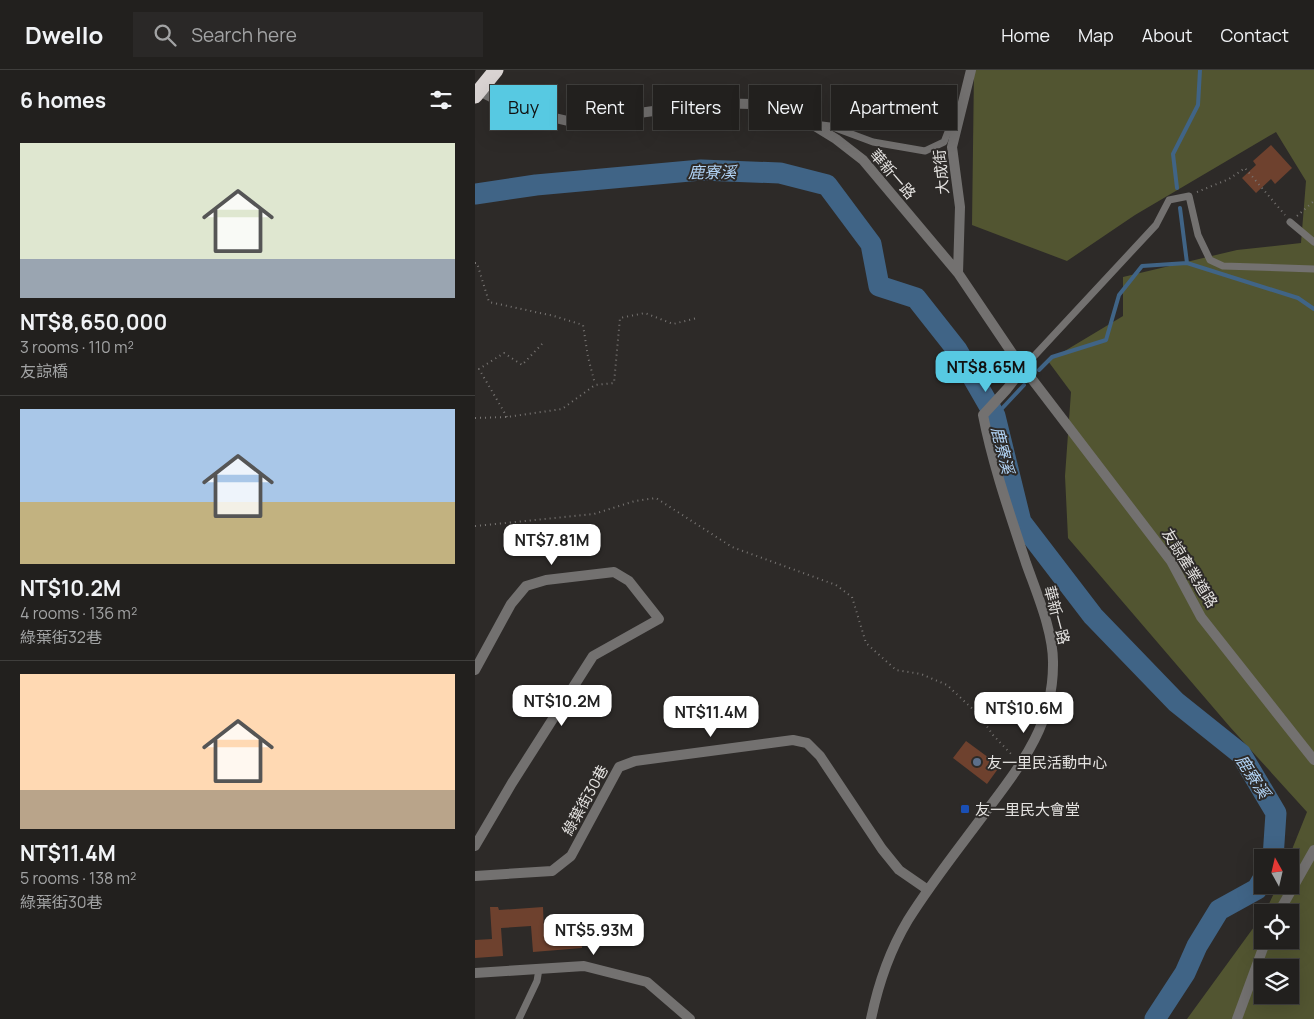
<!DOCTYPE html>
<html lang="en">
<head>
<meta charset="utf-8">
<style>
	body { margin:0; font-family:Manrope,"Noto Sans TC",sans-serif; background:#2a2827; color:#f1f3f6; height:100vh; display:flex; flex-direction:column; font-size:19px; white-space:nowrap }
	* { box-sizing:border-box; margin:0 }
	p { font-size:16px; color:#a2a3a4 }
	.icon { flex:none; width:28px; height:28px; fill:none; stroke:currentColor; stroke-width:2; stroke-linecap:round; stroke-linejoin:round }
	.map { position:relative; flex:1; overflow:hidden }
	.panel { display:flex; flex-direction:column; background:#22201e; width:475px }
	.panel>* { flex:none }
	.top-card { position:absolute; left:15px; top:15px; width:475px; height:45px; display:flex; gap:10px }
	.needle { width:32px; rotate:352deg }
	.fabs { position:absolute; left:779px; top:779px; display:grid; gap:10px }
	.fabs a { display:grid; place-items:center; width:45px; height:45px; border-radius:0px; background:#22201e; box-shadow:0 5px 20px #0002,0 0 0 1px #3f3e3c; font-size:25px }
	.price { position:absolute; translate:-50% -42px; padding:0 11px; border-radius:10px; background:#fff; color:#222; font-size:16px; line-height:32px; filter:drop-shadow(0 1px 2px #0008) }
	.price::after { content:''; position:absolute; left:50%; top:30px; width:15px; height:11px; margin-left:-8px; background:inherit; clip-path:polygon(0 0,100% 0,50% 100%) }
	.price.selected { background:#57c9e2; color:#111 }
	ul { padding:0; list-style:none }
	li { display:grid; align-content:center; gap:10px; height:265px; padding:0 20px }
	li+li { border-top:1px solid #3f3e3c }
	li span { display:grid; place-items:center; height:155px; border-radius:0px; color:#555 }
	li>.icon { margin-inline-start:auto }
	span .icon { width:90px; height:90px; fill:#fffc; stroke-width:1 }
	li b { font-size:21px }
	h2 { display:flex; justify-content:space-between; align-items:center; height:60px; padding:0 20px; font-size:21px }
	.pill { padding:0 18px; border-radius:0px; background:#22201e; box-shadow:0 5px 20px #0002,0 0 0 1px #3f3e3c; font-size:18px; line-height:45px }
	.pill.selected { background:#57c9e2; color:#111 }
	header { display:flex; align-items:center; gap:30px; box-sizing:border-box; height:70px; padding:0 25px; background:#22201e; border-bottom:1px solid #3f3e3c }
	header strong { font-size:24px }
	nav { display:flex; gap:28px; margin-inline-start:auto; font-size:18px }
	.search { width:350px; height:45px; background:#2a2827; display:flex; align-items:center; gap:12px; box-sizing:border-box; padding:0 18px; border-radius:0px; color:#a2a3a4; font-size:19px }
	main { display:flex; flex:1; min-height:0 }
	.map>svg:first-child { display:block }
	.green { fill:#525531; fill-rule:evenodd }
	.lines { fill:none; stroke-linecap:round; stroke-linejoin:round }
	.stream { stroke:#406486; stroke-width:4 }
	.river { stroke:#406486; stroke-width:21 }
	.building { fill:#6e412e }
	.path { stroke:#797674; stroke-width:2; stroke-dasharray:1 4; stroke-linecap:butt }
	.lane { stroke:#737170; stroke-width:7 }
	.street { stroke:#737170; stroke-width:10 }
	.highway-bridge { stroke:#d9d3d2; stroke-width:15 }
	.service-dot { fill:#5c6f8a; stroke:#2d2a28; stroke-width:2 }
	.transit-dot { fill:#1a4fb4; stroke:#2d2a28; stroke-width:2 }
	.labels { text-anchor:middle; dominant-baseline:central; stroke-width:4; stroke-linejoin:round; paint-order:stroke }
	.street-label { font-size:15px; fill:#e5e3e1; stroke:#2d2a28 }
	.poi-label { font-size:15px; fill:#e5e3e1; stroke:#2d2a28; text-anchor:start }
	.water-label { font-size:16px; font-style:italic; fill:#b1d3f5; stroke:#2d2a28 }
</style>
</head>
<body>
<header>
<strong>Dwello</strong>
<div class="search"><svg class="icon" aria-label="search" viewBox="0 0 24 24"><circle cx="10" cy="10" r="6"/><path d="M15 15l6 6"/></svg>Search here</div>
<nav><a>Home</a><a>Map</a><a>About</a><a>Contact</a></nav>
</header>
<main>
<section class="panel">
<h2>6 homes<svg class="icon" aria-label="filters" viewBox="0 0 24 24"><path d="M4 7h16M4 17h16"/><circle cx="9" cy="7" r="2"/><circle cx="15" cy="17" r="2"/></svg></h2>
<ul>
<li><span style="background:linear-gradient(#dfe7d0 75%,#9aa5b1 0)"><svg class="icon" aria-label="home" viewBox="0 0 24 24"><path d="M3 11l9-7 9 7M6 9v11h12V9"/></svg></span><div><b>NT$8,650,000</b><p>3 rooms · 110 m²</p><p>友諒橋</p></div></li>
<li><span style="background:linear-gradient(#a9c7e8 60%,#c2b280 0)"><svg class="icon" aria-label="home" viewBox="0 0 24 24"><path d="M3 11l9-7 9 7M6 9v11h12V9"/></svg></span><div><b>NT$10.2M</b><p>4 rooms · 136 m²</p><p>綠葉街32巷</p></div></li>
<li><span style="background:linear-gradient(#ffd9b3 75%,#b9a48a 0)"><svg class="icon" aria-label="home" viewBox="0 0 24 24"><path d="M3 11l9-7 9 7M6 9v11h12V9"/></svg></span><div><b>NT$11.4M</b><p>5 rooms · 138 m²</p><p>綠葉街30巷</p></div></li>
</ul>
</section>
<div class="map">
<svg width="839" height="949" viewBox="0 0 839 949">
	<rect width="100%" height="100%" fill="#2d2a28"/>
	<path class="green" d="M 499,0 L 839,0 L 839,949 L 712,949 L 787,846 L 788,870 L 815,870 L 815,842 L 790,842 L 803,815 L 815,815 L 814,787 L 832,742 L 755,657 L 593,468 L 590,406 L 596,322 L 573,291 L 648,246 L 648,207 L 762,180 L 826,173 L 831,111 L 801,62 L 660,145 L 592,191 L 497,155 ZM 788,898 L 815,898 L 815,925 L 788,925 Z"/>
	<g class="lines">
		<path class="stream" d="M 702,118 L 698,84 L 723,35 L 725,0
			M 712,193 L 823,228 L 839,239
			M 564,300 L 577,287 L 631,270 L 644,225 L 667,196 L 712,193 L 705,138
			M 520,346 L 549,315"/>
		<path class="river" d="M 0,124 L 61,115 L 226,100 L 305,103 L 352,115 L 396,174 L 404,216 L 441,228 L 482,280 L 520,346 L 546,452 L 618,546 L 701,632 L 766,684 L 801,743 L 798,788
			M 680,949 L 710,903 L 722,876 L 744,840 L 782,819 L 788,809"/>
	</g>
	<path class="building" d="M 796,75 L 817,98 L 800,114 L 796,109 L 781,123 L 767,108 L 781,95 L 778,91 Z
		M 491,671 L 525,696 L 512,714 L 478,688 Z
		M 15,837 L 23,837 L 24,840 L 68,837 L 69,863 L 106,860 L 107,878 L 58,882 L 56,856 L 26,858 L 28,886 L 0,888 L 0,870 L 17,869 Z"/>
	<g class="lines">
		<path class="path" d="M 722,122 L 754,109 L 770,98 L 810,145
			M 822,146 L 839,131
			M 0,193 L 2,193 L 14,232 L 79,246 L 108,255 L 113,287 L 120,314
			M 32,347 L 4,299 L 29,283 L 47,295 L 68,273
			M 0,348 L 32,347 L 87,339 L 120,315 L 139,313 L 145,248 L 170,243 L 198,254 L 222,248
			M 0,456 L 119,444 L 160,431 L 181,428 L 257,477 L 361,515 L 377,527 L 391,573 L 421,600 L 446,604 L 472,615 L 504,645 L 518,665 L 537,685"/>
		<path class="lane" d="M 339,54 L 355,56 L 398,72 L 450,81 L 469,72 L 482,39
			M 815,152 L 839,172
			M 549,297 L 681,155 L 694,130 L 714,126 L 723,165 L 735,190 L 748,196 L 839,199
			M 44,949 L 62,911 L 64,899"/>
		<path class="street" d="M 0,19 L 24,31 L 67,45 L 93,51 L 121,49 L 236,33 L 276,34 L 309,43 L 335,53 L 361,69 L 388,90 L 483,203 L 537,283 L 696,491 L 726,547 L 839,690
			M 483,203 L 485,137 L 477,77 L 496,0
			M 0,600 L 36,534 L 51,516 L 71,510 L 139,502 L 154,511 L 184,549 L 118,586 L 37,713 L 0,776
			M 0,806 L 77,801 L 96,786 L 144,697 L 160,691 L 318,670 L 332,673 L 345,686 L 407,779 L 424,800 L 453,820
			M 804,842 L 839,780
			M 0,903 L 109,896 L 172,912 L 215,949
			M 396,949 C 403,915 415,880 433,850 C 456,813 484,778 510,743 C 545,696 578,656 578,595 C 579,563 562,524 551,493 C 535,444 518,396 508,345 L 532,319 L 549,297
			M 762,949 L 791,870"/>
		<path class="highway-bridge" d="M 0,26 L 21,0"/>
	</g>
	<circle class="service-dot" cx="502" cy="692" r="5"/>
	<rect class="transit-dot" x="485" y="734" width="10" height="10" rx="2.5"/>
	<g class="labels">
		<g class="street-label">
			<text transform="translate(466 102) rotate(-95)">大成街</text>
			<text transform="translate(418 104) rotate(49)">華新一路</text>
			<text transform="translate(715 498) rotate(58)">友諒產業道路</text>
			<text transform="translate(582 545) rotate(75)">華新一路</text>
			<text transform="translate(110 730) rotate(-61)">綠葉街30巷</text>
		</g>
		<g class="poi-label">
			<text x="512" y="692">友一里民活動中心</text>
			<text x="500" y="739">友一里民大會堂</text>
		</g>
		<g class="water-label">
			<text x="237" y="102">鹿寮溪</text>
			<text transform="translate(528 380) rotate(76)">鹿寮溪</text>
			<text transform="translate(778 706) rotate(57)">鹿寮溪</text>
		</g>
	</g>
</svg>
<div class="fabs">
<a><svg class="needle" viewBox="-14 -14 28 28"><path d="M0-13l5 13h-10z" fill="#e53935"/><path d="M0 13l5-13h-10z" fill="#a2a3a4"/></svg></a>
<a><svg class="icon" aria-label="locate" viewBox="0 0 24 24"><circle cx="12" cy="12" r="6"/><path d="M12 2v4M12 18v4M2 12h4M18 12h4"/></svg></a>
<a><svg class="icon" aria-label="layers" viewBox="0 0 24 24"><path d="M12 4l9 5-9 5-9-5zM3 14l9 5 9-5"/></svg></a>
</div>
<b class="price selected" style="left:511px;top:323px">NT$8.65M</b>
<b class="price" style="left:77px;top:496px">NT$7.81M</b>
<b class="price" style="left:87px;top:657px">NT$10.2M</b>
<b class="price" style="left:549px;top:664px">NT$10.6M</b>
<b class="price" style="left:236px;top:668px">NT$11.4M</b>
<b class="price" style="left:119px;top:886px">NT$5.93M</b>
<div class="top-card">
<a class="pill selected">Buy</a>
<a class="pill">Rent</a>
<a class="pill">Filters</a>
<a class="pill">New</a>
<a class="pill">Apartment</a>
</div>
</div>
</main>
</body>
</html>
